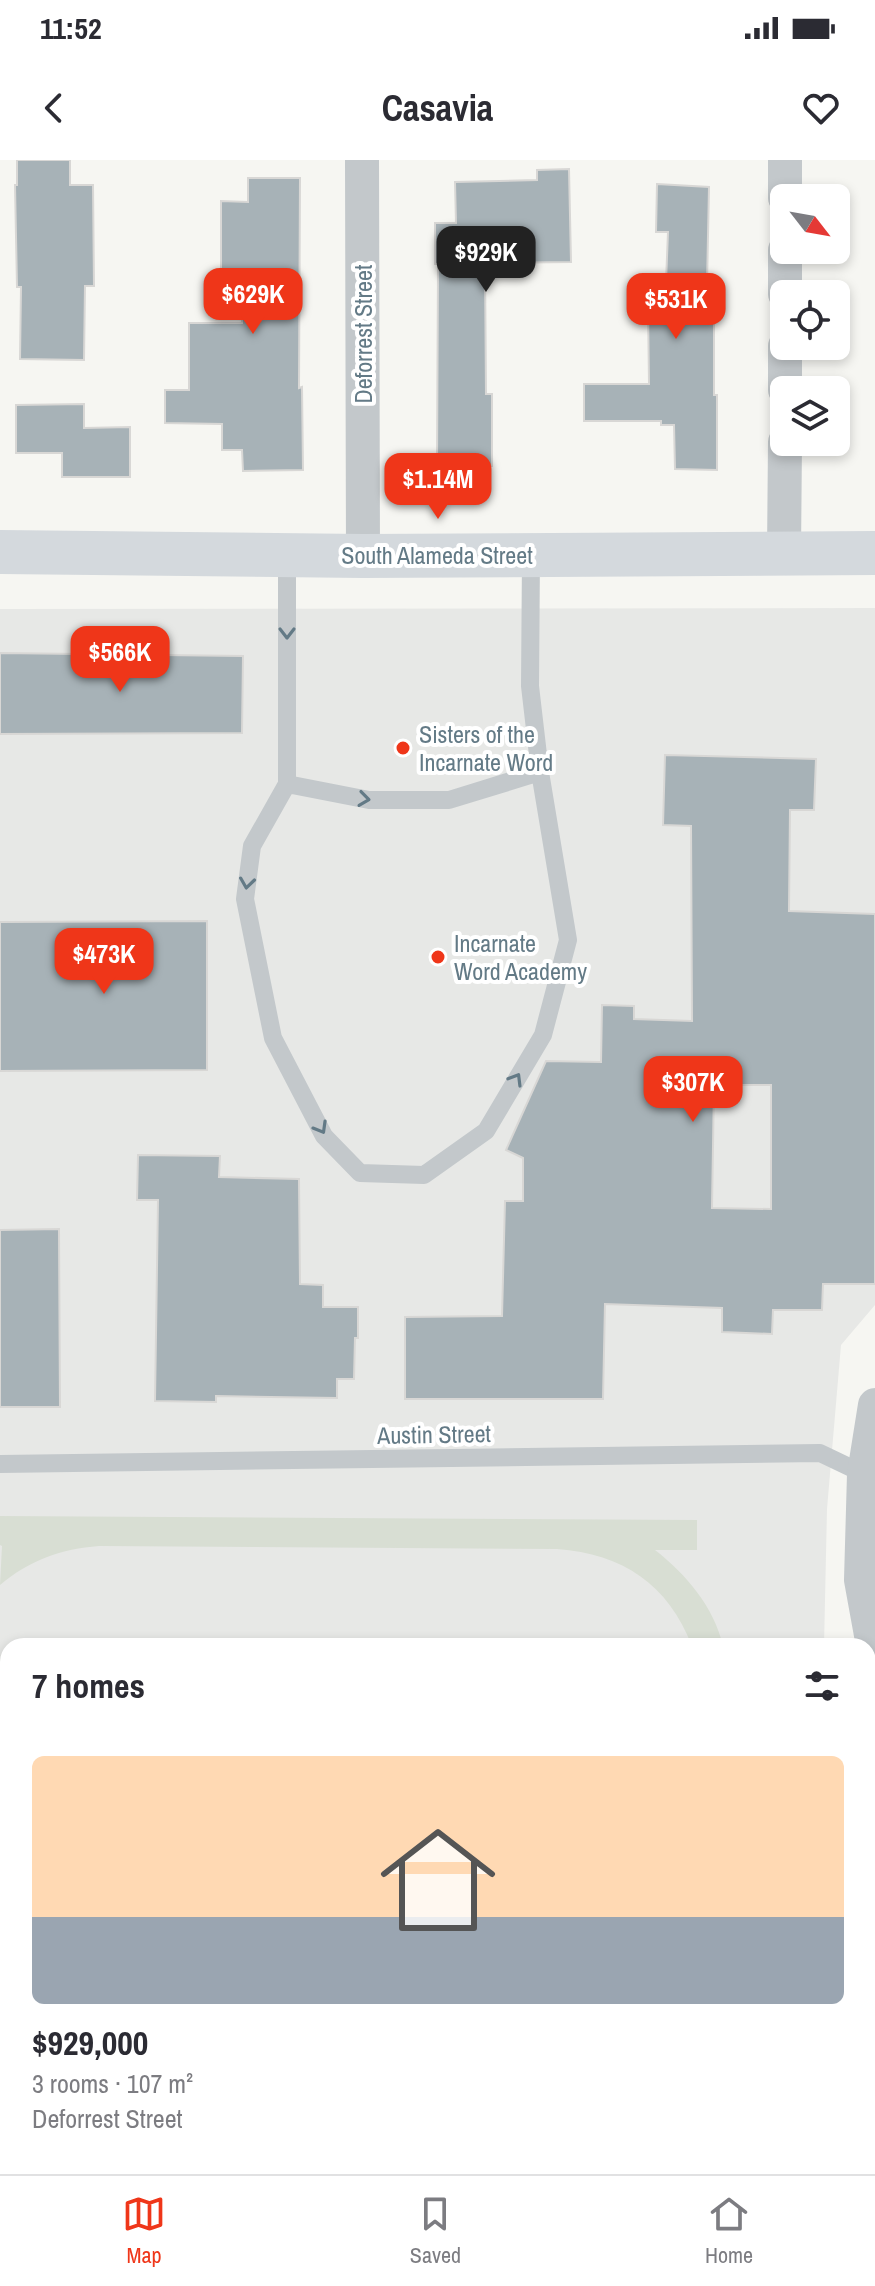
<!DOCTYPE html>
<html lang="en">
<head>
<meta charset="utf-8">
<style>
	body { margin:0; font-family:"Archivo Narrow",sans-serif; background:#f2f2f3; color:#2b2b33; height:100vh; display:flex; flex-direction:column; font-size:30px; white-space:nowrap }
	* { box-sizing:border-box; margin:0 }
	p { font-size:26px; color:#7c7c81 }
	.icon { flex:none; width:44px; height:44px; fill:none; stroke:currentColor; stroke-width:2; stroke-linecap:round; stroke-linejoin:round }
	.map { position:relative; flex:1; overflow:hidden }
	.details { position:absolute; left:0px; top:1478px; width:876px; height:536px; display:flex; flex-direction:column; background:#fff; border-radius:24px 24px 0 0; box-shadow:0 4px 12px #0003 }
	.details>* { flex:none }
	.needle { width:52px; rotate:121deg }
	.fabs { position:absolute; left:770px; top:24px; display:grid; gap:16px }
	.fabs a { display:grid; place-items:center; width:80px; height:80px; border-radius:12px; background:#fff; box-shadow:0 4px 12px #0003; font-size:40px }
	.price { position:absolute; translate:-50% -68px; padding:0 18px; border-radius:16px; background:#ef3619; color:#fff; font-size:26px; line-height:52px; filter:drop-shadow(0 2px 4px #0008) }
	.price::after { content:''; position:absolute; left:50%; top:48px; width:24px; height:18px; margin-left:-12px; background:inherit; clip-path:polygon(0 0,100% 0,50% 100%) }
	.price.active { background:#222; color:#fff }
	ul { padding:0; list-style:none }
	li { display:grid; align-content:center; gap:16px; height:424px; padding:0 32px }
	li+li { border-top:2px solid #e1e1e2 }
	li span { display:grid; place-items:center; height:248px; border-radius:12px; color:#555 }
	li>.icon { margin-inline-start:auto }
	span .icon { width:144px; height:144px; fill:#fffc; stroke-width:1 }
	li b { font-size:34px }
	h2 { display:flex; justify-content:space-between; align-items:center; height:96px; padding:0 32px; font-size:34px }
	.status { display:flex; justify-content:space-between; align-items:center; height:56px; padding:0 40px; background:#fff; direction:ltr }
	.status svg { height:22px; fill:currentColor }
	header { display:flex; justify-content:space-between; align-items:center; height:104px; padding:0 32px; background:#fff; font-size:36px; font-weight:700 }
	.menu { display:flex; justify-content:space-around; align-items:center; height:112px; border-top:2px solid #e1e1e2; background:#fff; font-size:22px; color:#7c7c81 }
	.menu a { display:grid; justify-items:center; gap:4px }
	.menu .active { color:#ef3619 }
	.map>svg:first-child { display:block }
	.built { fill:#e7e8e6 }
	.green { fill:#d8ded3 }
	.building { fill:#a7b2b7; stroke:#d8d7d5; stroke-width:2; fill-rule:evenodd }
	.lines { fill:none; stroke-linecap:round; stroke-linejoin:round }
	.service { stroke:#c3c8cb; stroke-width:18 }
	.minor { stroke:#c3c8cb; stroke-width:34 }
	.secondary { stroke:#d4d9dd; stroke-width:44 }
	.oneway { stroke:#637a86 }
	.poi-dot { fill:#ef3619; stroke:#fff; stroke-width:3 }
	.labels { text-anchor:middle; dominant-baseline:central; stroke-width:8; stroke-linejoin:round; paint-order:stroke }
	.street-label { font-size:24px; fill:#637a86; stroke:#fff }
	.poi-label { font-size:24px; fill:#637a86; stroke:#fff; text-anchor:start }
</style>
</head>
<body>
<div class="status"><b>11:52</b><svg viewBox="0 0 49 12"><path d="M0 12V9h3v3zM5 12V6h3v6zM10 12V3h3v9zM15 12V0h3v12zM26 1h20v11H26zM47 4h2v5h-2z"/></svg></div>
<header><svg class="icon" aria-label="back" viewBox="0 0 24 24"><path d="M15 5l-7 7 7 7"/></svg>Casavia<svg class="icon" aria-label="heart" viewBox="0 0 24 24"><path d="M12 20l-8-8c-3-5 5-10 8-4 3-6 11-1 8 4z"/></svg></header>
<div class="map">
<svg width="875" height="2014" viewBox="0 0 875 2014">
	<rect width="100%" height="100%" fill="#f6f6f2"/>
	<path class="built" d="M 875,448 L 875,1145 L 841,1185 L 827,1349 L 824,1486 L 8,1486 L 8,1732 L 0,1732 L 0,449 Z"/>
	<path class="green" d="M 0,1356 L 697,1360 L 697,1390 L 655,1390 C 686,1414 714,1447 723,1486 L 692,1486 C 668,1424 623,1394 557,1389 L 99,1386 C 61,1389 30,1400 0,1425 L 2,1386 L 0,1385 Z"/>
	<path class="building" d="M 17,0 L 70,0 L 70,25 L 93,25 L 94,126 L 85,126 L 84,200 L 20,199 L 21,127 L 17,127 L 15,25 L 17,25 Z
		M 569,9 L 571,102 L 485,103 L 486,234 L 492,234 L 492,306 L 437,307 L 438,104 L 435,104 L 435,63 L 456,63 L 455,22 L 537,20 L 537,10 Z
		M 248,18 L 300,18 L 299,228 L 302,227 L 303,310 L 243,311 L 242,290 L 222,290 L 222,264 L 165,263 L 165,230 L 189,230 L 189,163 L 242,163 L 242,112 L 221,112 L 221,41 L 248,42 Z
		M 657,24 L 709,27 L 707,125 L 714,125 L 714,235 L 717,235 L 717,310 L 675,309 L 674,265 L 661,265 L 661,261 L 584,261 L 584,224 L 649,224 L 648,147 L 665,147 L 668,72 L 656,72 Z
		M 84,244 L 84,268 L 130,267 L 130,317 L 62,317 L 62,293 L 16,293 L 16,245 Z
		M 0,493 L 243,496 L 242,573 L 0,574 Z
		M 665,595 L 816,599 L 814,650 L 790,650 L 789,751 L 875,754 L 875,1124 L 823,1124 L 822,1150 L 773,1150 L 772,1174 L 722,1172 L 722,1148 L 605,1144 L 603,1239 L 405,1239 L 405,1157 L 502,1156 L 505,1041 L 523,1041 L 523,998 L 506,990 L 546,901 L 601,902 L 602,845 L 634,846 L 634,859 L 692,861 L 691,666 L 663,665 ZM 714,925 L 771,925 L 771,1049 L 712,1048 Z
		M 207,761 L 207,910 L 0,911 L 0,762 Z
		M 138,995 L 220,996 L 219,1017 L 299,1019 L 300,1124 L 323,1125 L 323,1147 L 358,1147 L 358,1178 L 355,1178 L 354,1219 L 337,1219 L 337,1238 L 216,1236 L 216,1242 L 155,1241 L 158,1040 L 137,1040 Z
		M 59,1069 L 60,1247 L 0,1247 L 0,1070 Z"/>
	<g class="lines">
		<path class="service" d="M 287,395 L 287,624 L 252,686 L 245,739 L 273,878 L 324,976 L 360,1013 L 424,1015 L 486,971 L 543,875 L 568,780 L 540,612 L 530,526 L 531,395
			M 287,624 L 369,640 L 449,640 L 540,612
			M 0,1304 L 820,1293 L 864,1314"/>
		<path class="minor" d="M 362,0 L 363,396
			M 785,38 L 785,0
			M 785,134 L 785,90
			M 785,230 L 785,186
			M 784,393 L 785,282
			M 875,1245 L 864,1314 L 861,1420 L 875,1497
			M 0,1760 L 8,1760
			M 406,2014 L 406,2006
			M 869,2014 L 875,1590"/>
		<path class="secondary" d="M 0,392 L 363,396 L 875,393"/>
	</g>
	<defs><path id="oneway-chevron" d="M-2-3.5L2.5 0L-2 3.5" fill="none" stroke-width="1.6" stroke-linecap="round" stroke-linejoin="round" transform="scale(2)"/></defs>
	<g class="oneway">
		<use href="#oneway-chevron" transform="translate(287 473) rotate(90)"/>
		<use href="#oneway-chevron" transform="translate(364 639) rotate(8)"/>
		<use href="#oneway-chevron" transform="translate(247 723) rotate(98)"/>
		<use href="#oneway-chevron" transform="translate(516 919) rotate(-59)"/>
		<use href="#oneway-chevron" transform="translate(321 968) rotate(60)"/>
	</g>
	<g class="poi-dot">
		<circle cx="403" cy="588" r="8"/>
		<circle cx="438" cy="797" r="8"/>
	</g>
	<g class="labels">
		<g class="street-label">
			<text transform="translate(363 174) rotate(-90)">Deforrest Street</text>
			<text x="437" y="395">South Alameda Street</text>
			<text transform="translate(434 1274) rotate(-1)">Austin Street</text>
		</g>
		<g class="poi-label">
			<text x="419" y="574">Sisters of the<tspan x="419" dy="28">Incarnate Word</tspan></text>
			<text x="454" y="783">Incarnate<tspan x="454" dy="28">Word Academy</tspan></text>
		</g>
	</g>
</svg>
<div class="fabs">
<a><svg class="needle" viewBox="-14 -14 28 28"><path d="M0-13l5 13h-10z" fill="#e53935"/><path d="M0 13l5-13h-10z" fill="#7c7c81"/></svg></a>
<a><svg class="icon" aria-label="locate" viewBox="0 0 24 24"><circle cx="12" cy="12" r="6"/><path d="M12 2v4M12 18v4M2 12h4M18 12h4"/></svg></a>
<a><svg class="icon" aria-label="layers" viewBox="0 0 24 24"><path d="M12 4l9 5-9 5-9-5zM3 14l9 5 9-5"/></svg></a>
</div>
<b class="price active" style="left:486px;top:134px">$929K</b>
<b class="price" style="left:253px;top:176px">$629K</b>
<b class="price" style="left:676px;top:181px">$531K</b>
<b class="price" style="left:438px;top:361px">$1.14M</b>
<b class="price" style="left:120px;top:534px">$566K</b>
<b class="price" style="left:104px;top:836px">$473K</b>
<b class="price" style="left:693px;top:964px">$307K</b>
<section class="details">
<h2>7 homes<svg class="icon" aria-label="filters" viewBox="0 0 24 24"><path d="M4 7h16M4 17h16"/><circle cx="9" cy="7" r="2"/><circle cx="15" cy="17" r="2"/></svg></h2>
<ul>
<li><span style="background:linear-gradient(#ffd9b3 65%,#9aa5b1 0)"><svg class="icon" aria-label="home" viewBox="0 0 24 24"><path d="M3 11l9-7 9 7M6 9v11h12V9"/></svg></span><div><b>$929,000</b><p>3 rooms · 107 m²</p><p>Deforrest Street</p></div></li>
</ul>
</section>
</div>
<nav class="menu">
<a class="active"><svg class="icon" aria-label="map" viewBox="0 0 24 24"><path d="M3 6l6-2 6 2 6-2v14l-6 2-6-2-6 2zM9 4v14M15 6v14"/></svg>Map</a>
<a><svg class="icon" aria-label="saved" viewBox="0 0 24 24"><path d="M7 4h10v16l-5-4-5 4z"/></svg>Saved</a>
<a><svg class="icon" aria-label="home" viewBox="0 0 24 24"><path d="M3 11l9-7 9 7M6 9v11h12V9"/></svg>Home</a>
</nav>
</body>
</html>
